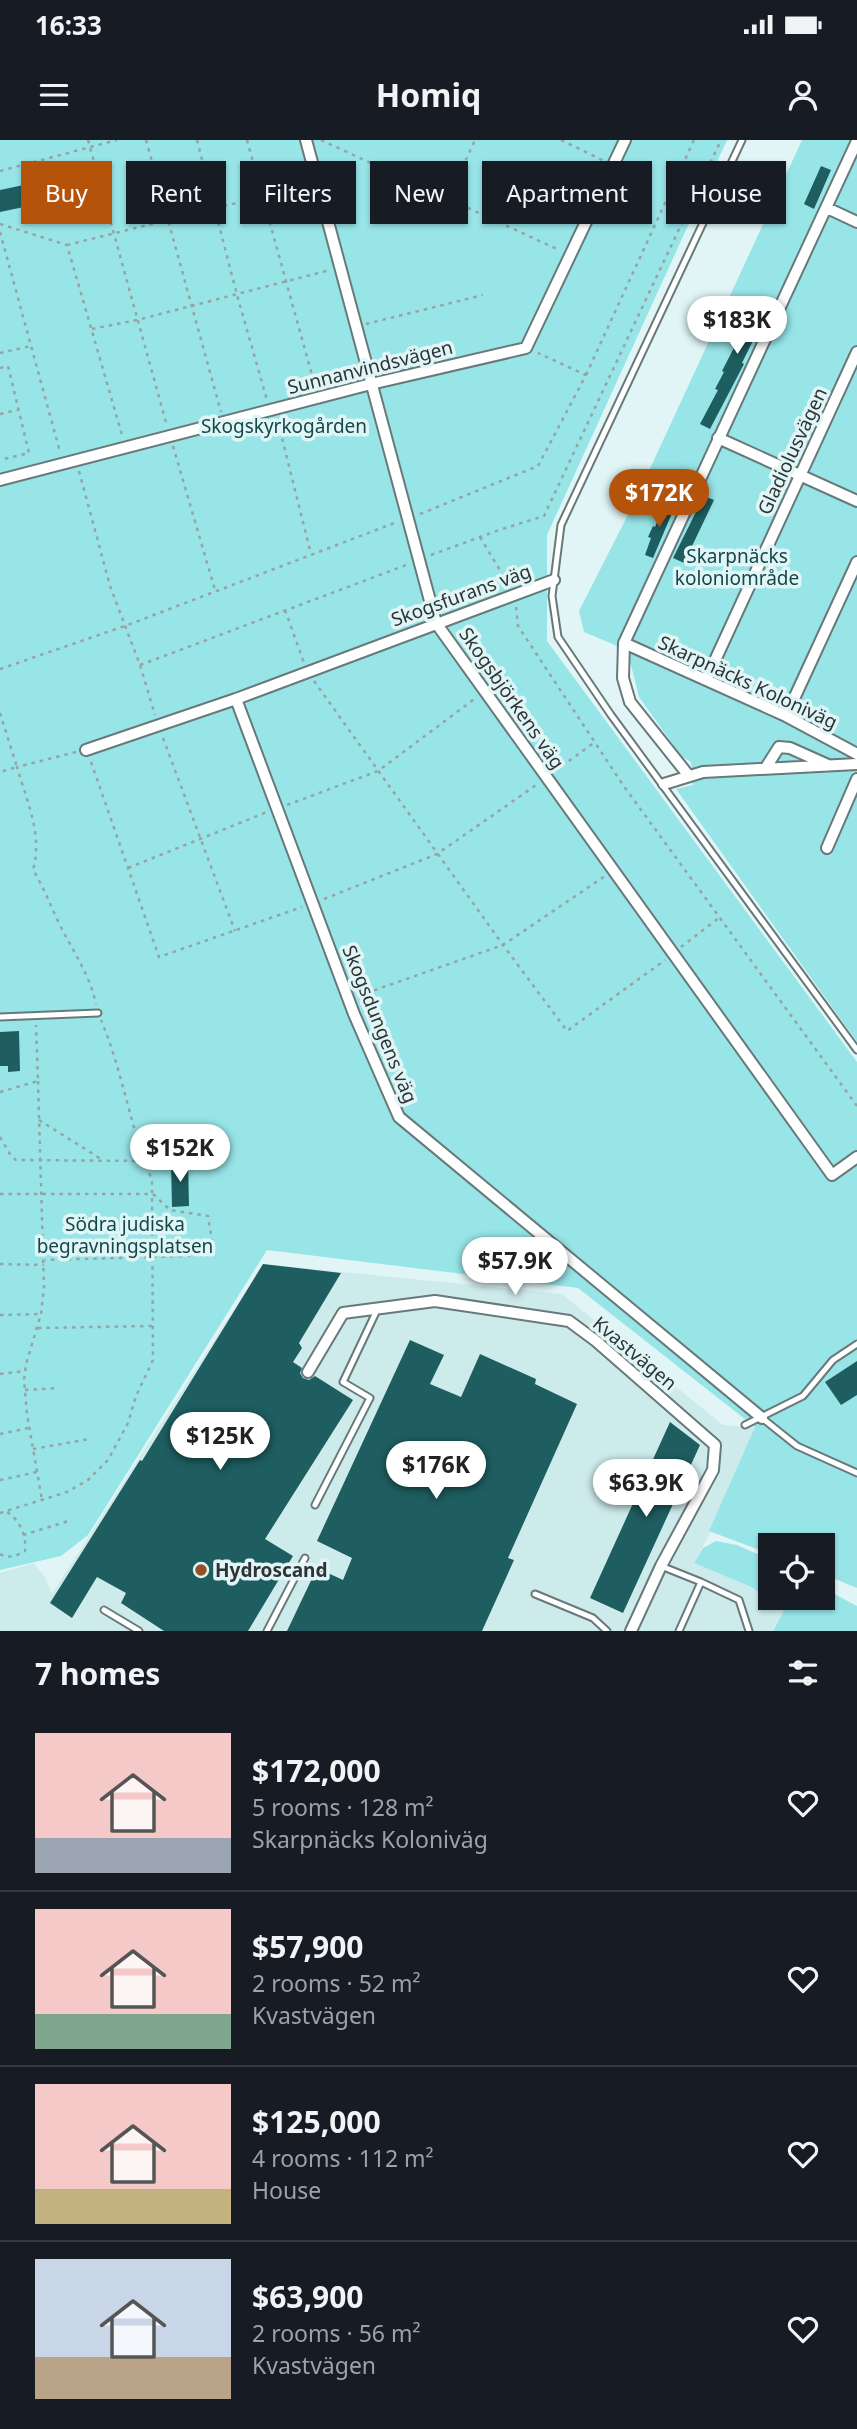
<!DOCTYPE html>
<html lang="en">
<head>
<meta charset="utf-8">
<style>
	body { margin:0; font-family:"Noto Sans",sans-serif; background:#20242c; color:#f1f3f6; height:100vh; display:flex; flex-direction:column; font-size:26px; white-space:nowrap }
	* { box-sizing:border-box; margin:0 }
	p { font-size:23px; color:#9ea1a6 }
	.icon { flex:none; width:38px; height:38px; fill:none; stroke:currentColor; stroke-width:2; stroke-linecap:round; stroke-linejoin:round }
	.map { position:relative; height:1491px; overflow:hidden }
	.sheet { display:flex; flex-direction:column; background:#171b24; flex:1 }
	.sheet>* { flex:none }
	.hud { position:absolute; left:21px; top:21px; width:816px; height:63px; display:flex; gap:14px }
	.tools { position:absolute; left:758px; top:1393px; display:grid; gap:14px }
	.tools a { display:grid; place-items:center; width:77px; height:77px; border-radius:0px; background:#171b24; box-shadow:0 2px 5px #0004; font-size:35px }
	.price { position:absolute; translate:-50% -60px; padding:0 16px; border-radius:24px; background:#fff; color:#222; font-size:23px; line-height:46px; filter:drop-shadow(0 2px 4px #0008) }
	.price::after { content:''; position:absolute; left:50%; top:42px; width:21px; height:16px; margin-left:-10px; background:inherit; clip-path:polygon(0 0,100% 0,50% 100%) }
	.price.selected { background:#b45309; color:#fff }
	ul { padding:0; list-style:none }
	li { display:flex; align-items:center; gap:21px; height:175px; padding:0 35px }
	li+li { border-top:2px solid #363941 }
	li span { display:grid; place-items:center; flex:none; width:196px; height:140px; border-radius:0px; color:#555 }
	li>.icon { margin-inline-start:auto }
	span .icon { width:84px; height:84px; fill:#fffc; stroke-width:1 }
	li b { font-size:30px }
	h2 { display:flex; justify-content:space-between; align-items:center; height:84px; padding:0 35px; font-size:30px }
	.tag { padding:0 24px; border-radius:0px; background:#171b24; box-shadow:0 2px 5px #0004; font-size:24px; line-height:63px }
	.tag.selected { background:#b45309; color:#fff }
	.status { display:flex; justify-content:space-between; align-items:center; height:49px; padding:0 35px; background:#171b24; direction:ltr }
	.status svg { height:19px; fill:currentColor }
	header { display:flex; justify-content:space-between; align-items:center; height:91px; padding:0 35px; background:#171b24; font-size:32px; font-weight:700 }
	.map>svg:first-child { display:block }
	.built { fill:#ceebec }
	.green { fill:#98e5e8 }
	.building { fill:#1e5e60 }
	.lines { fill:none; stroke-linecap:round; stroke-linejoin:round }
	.lane-casing { stroke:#68797a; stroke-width:9 }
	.street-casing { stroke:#68797a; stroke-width:14 }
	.path { stroke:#96a4a5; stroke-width:2.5; stroke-dasharray:3.5 5; stroke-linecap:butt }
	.lane { stroke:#fff; stroke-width:5 }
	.street { stroke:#fff; stroke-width:10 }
	.poi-dot { fill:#975127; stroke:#e1f5f6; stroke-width:2.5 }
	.labels { text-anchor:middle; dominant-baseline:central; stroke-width:7; stroke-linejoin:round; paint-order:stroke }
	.street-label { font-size:19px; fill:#2d3435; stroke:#e1f5f6 }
	.park-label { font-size:19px; fill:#13484a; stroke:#e1f5f6 }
	.poi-label { font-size:19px; font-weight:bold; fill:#2d3435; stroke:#e1f5f6; text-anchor:start }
</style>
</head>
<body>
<div class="status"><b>16:33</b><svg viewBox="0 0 49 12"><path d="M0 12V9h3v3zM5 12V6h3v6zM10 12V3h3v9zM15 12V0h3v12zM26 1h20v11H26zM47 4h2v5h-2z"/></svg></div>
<header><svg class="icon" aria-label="menu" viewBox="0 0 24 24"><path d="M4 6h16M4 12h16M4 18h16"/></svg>Homiq<svg class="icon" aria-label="person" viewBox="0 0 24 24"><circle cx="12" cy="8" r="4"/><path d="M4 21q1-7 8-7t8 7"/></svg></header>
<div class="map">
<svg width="857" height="1491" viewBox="0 0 857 1491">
	<rect width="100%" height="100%" fill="#e1f5f6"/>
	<path class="built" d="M 263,1124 L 562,1154 L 723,1285 L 755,1287 L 711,1391 L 694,1423 L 751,1447 L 785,1468 L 772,1491 L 0,1491 L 0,1433 L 34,1423 L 45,1437 L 52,1454 Z"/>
	<path class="green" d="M 0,0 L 727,0 L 547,395 L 547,501 L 857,922 L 857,1448 L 823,1434 L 822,1405 L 770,1405 L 770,1414 L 709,1391 L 755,1287 L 578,1148 L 267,1110 L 88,1395 L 61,1416 L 0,1430 Z
		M 802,0 L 857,0 L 857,902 L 676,649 L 693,645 L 691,622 L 681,616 L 639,557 L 631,525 L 615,505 L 584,492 L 579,471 L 635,361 Z
		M 716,1401 L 737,1405 L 770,1420 L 770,1458 L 822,1458 L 823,1448 L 857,1466 L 857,1491 L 773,1491 L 785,1468 L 751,1447 L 694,1423 L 703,1408 Z"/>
	<path class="building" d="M 821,26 L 831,30 L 814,69 L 804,64 Z
		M 38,42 L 43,63 L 0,72 L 0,50 Z
		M 748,158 L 769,168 L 742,223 L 744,224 L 710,289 L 700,284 L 718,250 L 715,249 L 724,232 L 722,231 L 741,194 L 732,190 Z
		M 704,356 L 714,360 L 684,423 L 673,418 Z
		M 665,362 L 675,366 L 653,418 L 645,415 L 651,398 L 648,397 L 653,386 L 655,387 Z
		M 19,891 L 20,931 L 8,932 L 8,926 L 0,926 L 0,892 Z
		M 171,1021 L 188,1021 L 189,1066 L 172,1067 Z
		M 263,1124 L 341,1133 L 299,1203 L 302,1208 L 293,1222 L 302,1228 L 300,1233 L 303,1238 L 309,1240 L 315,1236 L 353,1260 L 265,1399 L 293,1416 L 248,1491 L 164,1491 L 121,1463 L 126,1453 L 97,1437 L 72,1478 L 50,1463 L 140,1320 L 142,1321 Z
		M 410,1200 L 444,1215 L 430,1244 L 461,1257 L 480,1214 L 536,1239 L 535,1244 L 577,1264 L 508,1418 L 514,1420 L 482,1491 L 287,1491 L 317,1428 L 343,1440 L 352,1418 L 317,1401 Z
		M 857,1221 L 857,1255 L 841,1265 L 825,1242 Z
		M 670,1282 L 700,1305 L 623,1473 L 590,1458 Z"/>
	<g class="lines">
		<g class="lane-casing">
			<path id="lane" d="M 742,0 L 561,385 L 552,456 L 558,497 L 611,575 L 857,910
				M 0,877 L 98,873
				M 762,1278 L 797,1306 L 857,1333
				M 745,1285 L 803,1256 L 833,1220 L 857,1204
				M 315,1365 L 370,1258 L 343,1242 L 378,1168
				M 661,1426 L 701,1442 L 679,1491
				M 701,1442 L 739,1460 L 749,1491
				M 535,1454 L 593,1478 L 607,1491
				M 104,1470 L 139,1491
				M 267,1491 L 305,1418"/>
		</g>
		<g class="street-casing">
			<path id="street" d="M 306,0 L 436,483 L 832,1035 L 857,1017
				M 857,1 L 624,503 L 786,576 L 857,614
				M 827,68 L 857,82
				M 718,298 L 857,361
				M 0,340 L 371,244 L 526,208 L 625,0
				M 624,503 L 623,538 L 630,562 L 689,636
				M 706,540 L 857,212
				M 236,559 L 354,874 L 399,977 L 762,1278
				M 786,576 L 857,422
				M 86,610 L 236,559 L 554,440
				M 765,629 L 779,607 L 790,608 L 828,625
				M 664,644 L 703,632 L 857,624
				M 827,708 L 857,639
				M 308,1232 L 343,1173 L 435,1161 L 569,1181 L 596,1201 L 715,1305 L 713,1330 L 661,1426 L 631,1491"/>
		</g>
		<path class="path" d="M 88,0 L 167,286
			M 146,0 L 221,272
			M 197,0 L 237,155 L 267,260
			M 247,0 L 315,246
			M 321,0 L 559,110
			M 561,0 L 604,21
			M 0,31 L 117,0
			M 448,59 L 475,0
			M 0,84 L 67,105 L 122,295
			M 0,92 L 60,312
			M 67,105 L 305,46
			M 366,184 L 483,155
			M 92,189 L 137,180 L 330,130
			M 0,213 L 31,206
			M 0,228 L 8,226 L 29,313 L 0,320
			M 586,235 L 694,0
			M 0,274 L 17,270
			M 278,282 L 311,414
			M 173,306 L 215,450
			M 79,331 L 110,446 L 140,525 L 155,575
			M 420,374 L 538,326 L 586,235 L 538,213
			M 480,397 L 509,445
			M 431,415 L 502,389 L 544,376 L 721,0
			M 516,467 L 518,486 L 623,645 L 857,966
			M 285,470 L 304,523
			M 140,525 L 409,424
			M 0,529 L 125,486 L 397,382
			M 314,541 L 503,805 L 567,891 L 665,820
			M 0,573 L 17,627 L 0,632
			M 163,598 L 235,791
			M 76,612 L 17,627 C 27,662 43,695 33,730 C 43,746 49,762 57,779 C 71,809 89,832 96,864
			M 91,622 L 159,817 L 302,767
			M 555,631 L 595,602
			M 287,665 L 378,631 L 477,557
			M 128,728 L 267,672
			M 324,759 L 437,714 L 539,643
			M 681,807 L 720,777
			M 358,856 L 503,805 L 605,736
			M 38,941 L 44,1146 L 41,1174 L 26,1224 L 24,1240 L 27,1274 L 42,1360
			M 0,952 L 38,941 L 36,885
			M 39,980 L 101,1019
			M 0,997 L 11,1016 L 16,1020 L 144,1021
			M 0,1054 L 153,1054 L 170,1070 L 208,1076 L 213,1107 L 208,1113 L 187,1116 L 45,1120
			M 0,1124 L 44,1125
			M 0,1175 L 41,1174
			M 38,1188 L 153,1186
			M 0,1234 L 25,1231
			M 25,1250 L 58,1248
			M 0,1294 L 28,1288
			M 33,1309 L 89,1299
			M 0,1340 L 37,1332
			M 0,1373 L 67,1352 L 88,1340 L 108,1320 L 128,1283 L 136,1256 L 153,1220 L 152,1040 C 130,988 123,932 101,880
			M 23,1395 L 72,1380
			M 0,1414 C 9,1419 17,1416 25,1411 C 27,1397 20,1380 7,1372"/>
		<use href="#lane" class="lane"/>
		<use href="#street" class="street"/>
	</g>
	<circle class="poi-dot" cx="201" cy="1430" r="7"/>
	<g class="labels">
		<g class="street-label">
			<text transform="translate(370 227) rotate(-14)">Sunnanvindsvägen</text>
			<text transform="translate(792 311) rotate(-65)">Gladiolusvägen</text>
			<text transform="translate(461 455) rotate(-20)">Skogsfurans väg</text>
			<text transform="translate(748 542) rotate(25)">Skarpnäcks Koloniväg</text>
			<text transform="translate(512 558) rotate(55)">Skogsbjörkens väg</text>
			<text transform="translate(380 884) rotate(68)">Skogsdungens väg</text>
			<text transform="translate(635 1213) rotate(40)">Kvastvägen</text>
		</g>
		<g class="park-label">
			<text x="284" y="286">Skogskyrkogården</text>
			<text x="737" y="416">Skarpnäcks<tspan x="737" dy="22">koloniområde</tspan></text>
			<text x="125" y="1084">Södra judiska<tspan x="125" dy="22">begravningsplatsen</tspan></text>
		</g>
		<g class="poi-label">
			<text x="215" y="1430">Hydroscand</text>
		</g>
	</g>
</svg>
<div class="tools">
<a><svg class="icon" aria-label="locate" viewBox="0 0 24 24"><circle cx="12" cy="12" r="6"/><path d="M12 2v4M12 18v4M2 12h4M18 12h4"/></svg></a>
</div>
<b class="price" style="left:737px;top:216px">$183K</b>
<b class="price selected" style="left:659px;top:389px">$172K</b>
<b class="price" style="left:180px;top:1044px">$152K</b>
<b class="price" style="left:515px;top:1157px">$57.9K</b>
<b class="price" style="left:220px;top:1332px">$125K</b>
<b class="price" style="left:436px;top:1361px">$176K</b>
<b class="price" style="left:646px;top:1379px">$63.9K</b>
<div class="hud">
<a class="tag selected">Buy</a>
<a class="tag">Rent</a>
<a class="tag">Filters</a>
<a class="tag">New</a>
<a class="tag">Apartment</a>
<a class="tag">House</a>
</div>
</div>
<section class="sheet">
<h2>7 homes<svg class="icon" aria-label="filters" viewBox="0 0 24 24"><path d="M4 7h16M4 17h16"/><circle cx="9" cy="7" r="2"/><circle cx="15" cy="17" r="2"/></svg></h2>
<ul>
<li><span style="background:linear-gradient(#f6c9c9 75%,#9aa5b1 0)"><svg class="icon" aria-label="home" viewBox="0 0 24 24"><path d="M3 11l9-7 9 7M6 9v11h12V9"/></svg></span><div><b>$172,000</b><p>5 rooms · 128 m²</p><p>Skarpnäcks Koloniväg</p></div><svg class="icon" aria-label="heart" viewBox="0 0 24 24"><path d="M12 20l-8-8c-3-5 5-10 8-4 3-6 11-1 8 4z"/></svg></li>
<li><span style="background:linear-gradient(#f6c9c9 75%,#7fa58c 0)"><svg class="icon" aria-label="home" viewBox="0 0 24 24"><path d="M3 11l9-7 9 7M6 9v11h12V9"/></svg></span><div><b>$57,900</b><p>2 rooms · 52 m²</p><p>Kvastvägen</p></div><svg class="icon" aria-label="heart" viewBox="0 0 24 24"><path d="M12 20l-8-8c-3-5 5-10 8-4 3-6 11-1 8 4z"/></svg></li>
<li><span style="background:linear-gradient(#f6c9c9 75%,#c2b280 0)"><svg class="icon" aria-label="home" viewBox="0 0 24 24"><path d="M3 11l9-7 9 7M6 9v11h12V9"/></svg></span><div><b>$125,000</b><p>4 rooms · 112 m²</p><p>House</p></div><svg class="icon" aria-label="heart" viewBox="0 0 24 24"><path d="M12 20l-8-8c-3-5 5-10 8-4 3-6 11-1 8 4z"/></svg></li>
<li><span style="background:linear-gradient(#c9d6e8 70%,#b9a48a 0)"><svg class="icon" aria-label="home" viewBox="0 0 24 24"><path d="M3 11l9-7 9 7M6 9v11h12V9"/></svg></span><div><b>$63,900</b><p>2 rooms · 56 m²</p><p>Kvastvägen</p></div><svg class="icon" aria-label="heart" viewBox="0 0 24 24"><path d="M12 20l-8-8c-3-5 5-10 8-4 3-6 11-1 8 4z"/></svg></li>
</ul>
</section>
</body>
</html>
